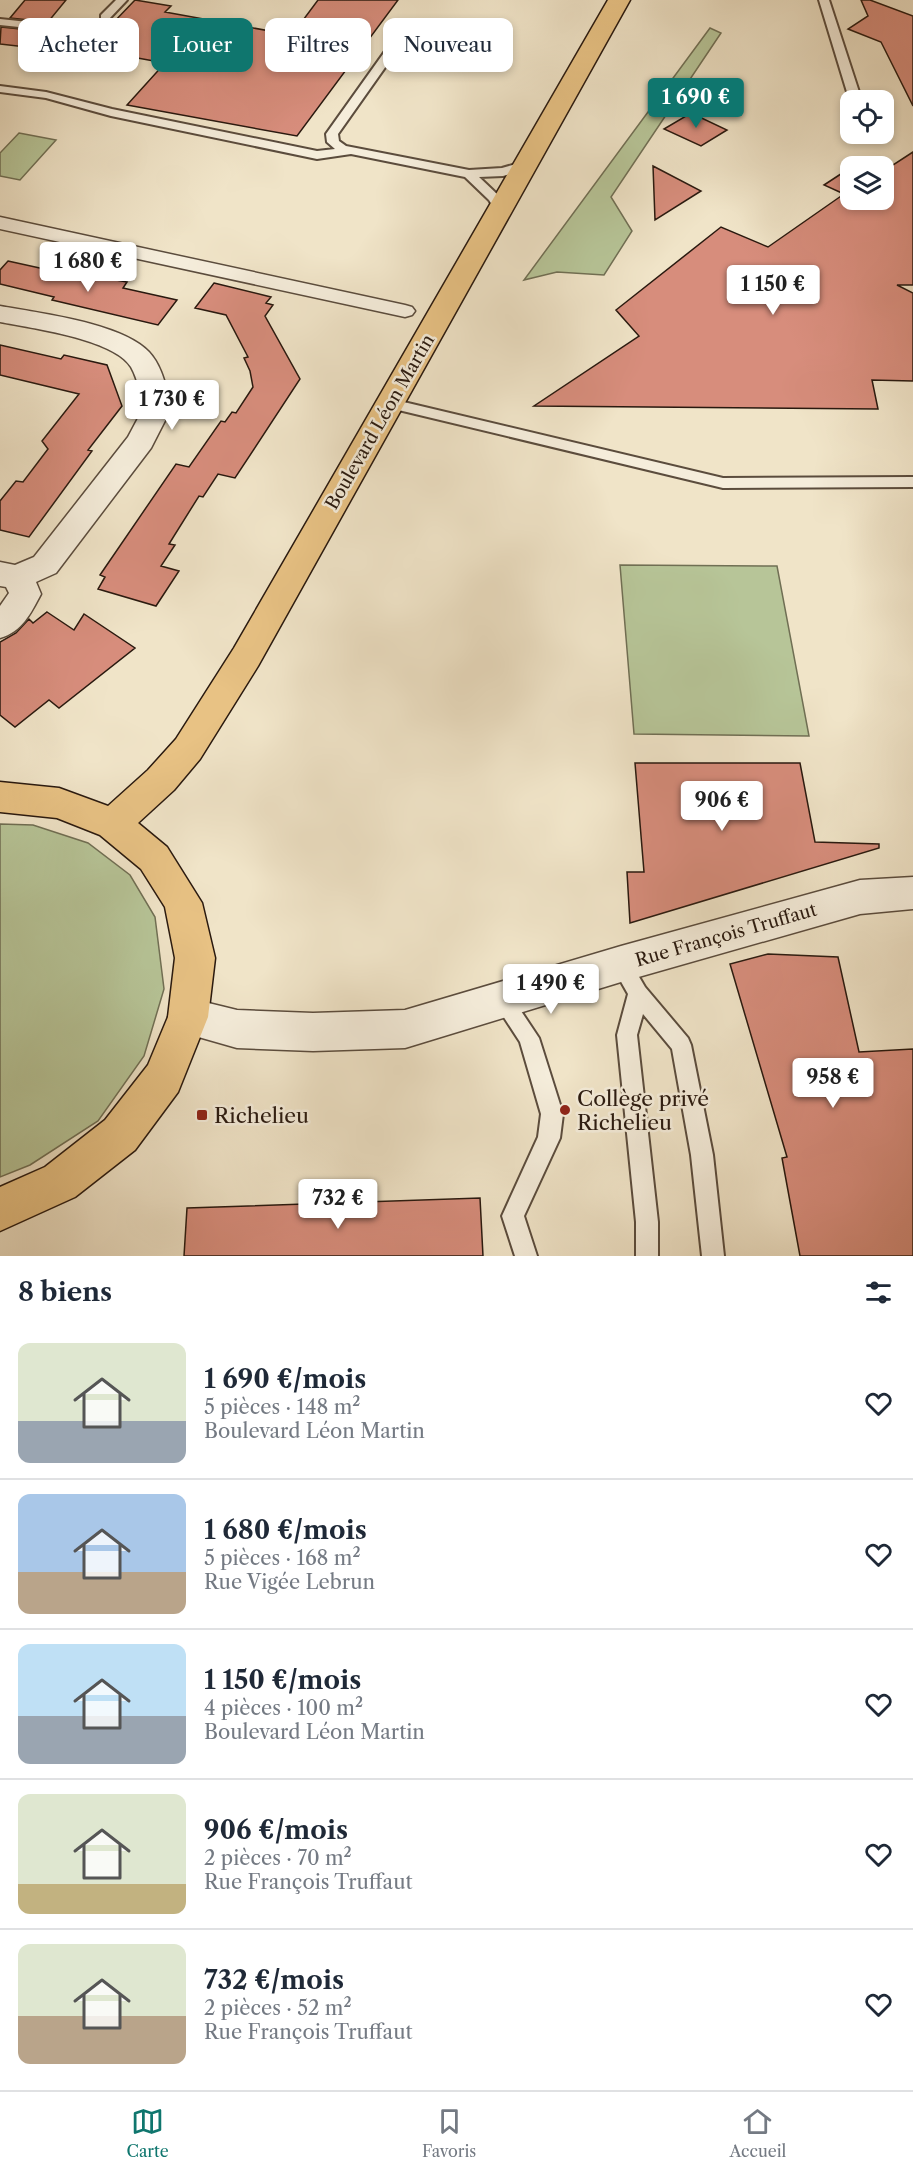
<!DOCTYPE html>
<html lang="fr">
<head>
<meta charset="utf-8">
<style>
	body { margin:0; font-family:"Libre Caslon Text",serif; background:#f6f6f7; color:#1f2937; height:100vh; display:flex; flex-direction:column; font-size:22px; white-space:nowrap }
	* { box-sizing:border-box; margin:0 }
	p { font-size:20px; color:#747a83 }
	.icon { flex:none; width:33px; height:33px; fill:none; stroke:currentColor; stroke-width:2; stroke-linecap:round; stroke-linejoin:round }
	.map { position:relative; height:1256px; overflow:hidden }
	.side { display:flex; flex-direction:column; background:#fff; flex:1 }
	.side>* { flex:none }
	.banner { position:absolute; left:18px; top:18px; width:600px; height:54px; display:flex; gap:12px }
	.buttons { position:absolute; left:840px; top:90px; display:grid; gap:12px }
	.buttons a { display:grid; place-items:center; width:54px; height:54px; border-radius:12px; background:#fff; box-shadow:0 3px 9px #0003; font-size:30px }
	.price { position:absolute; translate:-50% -51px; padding:0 14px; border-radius:6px; background:#fff; color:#222; font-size:20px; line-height:39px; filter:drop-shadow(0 2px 3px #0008) }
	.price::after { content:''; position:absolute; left:50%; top:36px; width:18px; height:14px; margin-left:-9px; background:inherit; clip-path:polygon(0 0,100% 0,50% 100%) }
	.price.active { background:#0f766e; color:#fff }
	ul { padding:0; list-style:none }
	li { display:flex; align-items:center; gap:18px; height:150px; padding:0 18px }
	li+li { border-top:2px solid #e0e1e3 }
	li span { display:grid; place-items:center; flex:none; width:168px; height:120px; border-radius:12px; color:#555 }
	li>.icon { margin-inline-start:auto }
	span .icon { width:72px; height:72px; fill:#fffc; stroke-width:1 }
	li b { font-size:26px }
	h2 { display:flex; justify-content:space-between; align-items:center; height:72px; padding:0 18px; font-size:26px }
	.tag { padding:0 21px; border-radius:12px; background:#fff; box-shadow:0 3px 9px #0003; font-size:21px; line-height:54px }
	.tag.active { background:#0f766e; color:#fff }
	.menu { display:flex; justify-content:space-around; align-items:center; height:84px; border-top:2px solid #e0e1e3; background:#fff; font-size:16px; color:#747a83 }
	.menu a { display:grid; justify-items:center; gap:3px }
	.menu .active { color:#0f766e }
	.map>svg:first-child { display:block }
	.green { fill:#b7c598; stroke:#706f54; stroke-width:1.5 }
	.building { fill:#d78d7c; stroke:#29190f; stroke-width:1.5 }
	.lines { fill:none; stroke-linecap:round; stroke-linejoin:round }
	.service-casing { stroke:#5b4c3d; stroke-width:4 }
	.pedestrian-casing { stroke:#5b4c3d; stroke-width:3 }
	.minor-casing { stroke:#5b4c3d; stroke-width:3 }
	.primary-casing { stroke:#29190f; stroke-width:3 }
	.service { fill:#f5eddb; fill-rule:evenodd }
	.pedestrian { fill:#f5eddb; fill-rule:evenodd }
	.minor { fill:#f5eddb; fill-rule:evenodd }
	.primary { fill:#e8c284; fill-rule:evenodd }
	.poi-dot { fill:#8f2418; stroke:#f5eddb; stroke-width:2 }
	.labels { text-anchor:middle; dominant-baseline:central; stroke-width:5; stroke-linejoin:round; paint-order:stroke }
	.street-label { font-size:18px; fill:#29190f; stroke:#f5eddb }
	.near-poi-label { font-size:21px; fill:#29190f; stroke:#f5eddb; text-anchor:start }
</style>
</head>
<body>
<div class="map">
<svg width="913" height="1256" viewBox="0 0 913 1256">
	<rect width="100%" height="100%" fill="#f0e4c8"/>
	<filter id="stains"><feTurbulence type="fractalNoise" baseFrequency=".00333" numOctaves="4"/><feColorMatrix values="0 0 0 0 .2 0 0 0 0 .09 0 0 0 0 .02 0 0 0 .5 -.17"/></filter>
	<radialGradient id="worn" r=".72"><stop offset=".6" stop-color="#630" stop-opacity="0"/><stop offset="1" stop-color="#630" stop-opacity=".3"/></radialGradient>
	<path class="green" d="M 710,28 L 721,33 L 611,197 L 632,231 L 604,275 L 557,272 L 524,280 Z
		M 19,133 L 56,140 L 20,180 L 0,176 L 0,153 Z
		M 620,565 L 777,566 L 809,736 L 634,734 Z
		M 0,824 L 33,825 L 88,843 L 130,875 L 155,917 L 164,989 L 144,1056 L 98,1121 L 30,1165 L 0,1177 Z"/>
	<path class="building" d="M 25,0 L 66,0 L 48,22 L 10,18 Z
		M 135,0 L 171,6 L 165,12 L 292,35 L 318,0 L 398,0 L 297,136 L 127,105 L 165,63 L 88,49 Z
		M 861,0 L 870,0 L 913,16 L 913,106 L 881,42 L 848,29 L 868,16 Z
		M 1,27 L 40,31 L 26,47 L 0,44 Z
		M 691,113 L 727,130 L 701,146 L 664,129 Z
		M 913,152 L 913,285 L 897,285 L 913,293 L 913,381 L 872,380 L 878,409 L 534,406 L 639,336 L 616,310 L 721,227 L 768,247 L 844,194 L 824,185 L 850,168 L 850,200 L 884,200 L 884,168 L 887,169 Z
		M 653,166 L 701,191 L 655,220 Z
		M 8,261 L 85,278 L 94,276 L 127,282 L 123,288 L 177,300 L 158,325 L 52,300 L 54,297 L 0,284 L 0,270 Z
		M 214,283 L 271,297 L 266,303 L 273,305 L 265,316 L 300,379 L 235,478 L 218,474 L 203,497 L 199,496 L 169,544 L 175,545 L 161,566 L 179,571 L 156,606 L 98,589 L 105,577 L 100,575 L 176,464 L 189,467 L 221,421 L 225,422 L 232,412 L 236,413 L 253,387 L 250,371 L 244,358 L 248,357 L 226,315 L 195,308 Z
		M 0,345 L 61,359 L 64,355 L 107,365 L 122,406 L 88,450 L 92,451 L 29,537 L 0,530 L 0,501 L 16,481 L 23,482 L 48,449 L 42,441 L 79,394 L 0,375 Z
		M 47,612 L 74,630 L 84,614 L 135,648 L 59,708 L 49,700 L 15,727 L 0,715 L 0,642 L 16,633 L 29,619 L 33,623 Z
		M 635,763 L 800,763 L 815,842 L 879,844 L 879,848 L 630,923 L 627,872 L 644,872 Z
		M 768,954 L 838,957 L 859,1052 L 913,1049 L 913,1256 L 800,1256 L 782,1158 L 787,1157 L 730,964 Z
		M 480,1198 L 483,1256 L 184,1256 L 187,1208 Z"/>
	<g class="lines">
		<g class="service-casing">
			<path id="service" d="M 116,0 L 127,0 L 109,19 L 101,19 L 101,15 Z
				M 819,0 L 829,0 L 859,92 L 857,94 L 849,94 L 847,92 Z
				M 0,19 L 66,26 L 71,29 L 66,32 L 0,25 Z
				M 397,39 L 403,42 L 338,134 L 339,141 L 346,146 L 469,170 L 502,168 L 526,161 L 530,162 L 530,168 L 503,176 L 479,177 L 498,195 L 507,210 L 505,213 L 497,213 L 489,200 L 465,177 L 351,154 L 317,159 L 111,116 L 46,98 L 0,92 L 0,86 L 46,92 L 112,109 L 317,151 L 335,149 L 327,142 L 326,134 L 393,40 Z
				M 391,399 L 723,478 L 913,477 L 913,487 L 723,488 L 386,407 L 384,404 L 386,401 Z
				M 621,955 L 628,958 L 645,987 L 688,1038 L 691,1045 L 713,1155 L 724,1256 L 702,1256 L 691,1155 L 672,1049 L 643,1014 L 637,1035 L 658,1222 L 658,1256 L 636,1256 L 636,1222 L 617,1035 L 628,994 L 611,964 L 614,958 Z
				M 502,990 L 509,993 L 539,1038 L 563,1114 L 560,1138 L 524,1216 L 537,1256 L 515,1256 L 502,1216 L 538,1137 L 541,1114 L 520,1042 L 492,999 L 495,993 Z"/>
		</g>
		<g class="pedestrian-casing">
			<path id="pedestrian" d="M 0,217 L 405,305 L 412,307 L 415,311 L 412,315 L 405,317 L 0,229 Z"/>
		</g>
		<g class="minor-casing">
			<path id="minor" d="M 0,306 C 39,313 122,323 149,352 C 163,367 166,389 172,407 L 151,448 L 56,573 L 36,582 L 41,594 C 31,613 22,632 0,638 L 0,606 L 9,593 L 6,587 L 0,586 L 0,562 L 15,565 L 34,557 L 128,437 L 144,407 C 140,394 138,379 131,367 C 114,339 31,328 0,322 Z
				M 913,877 L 913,909 L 860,914 L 621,982 L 405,1048 L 313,1051 L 237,1048 L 174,1030 L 168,1017 L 174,1004 L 188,998 L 237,1010 L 313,1013 L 405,1010 L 621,946 L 860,880 Z"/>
		</g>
		<g class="primary-casing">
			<path id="primary" d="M 608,0 L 630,0 L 258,666 L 200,759 L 174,790 L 138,823 L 167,847 L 202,903 L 215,958 L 208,1017 L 178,1092 L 135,1150 L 75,1197 L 0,1231 L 0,1187 L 45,1167 L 105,1120 L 148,1065 L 168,1017 L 175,958 L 165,907 L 141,869 L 100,835 L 57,818 L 0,812 L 0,782 L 59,788 L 108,806 L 148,770 L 176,739 L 234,648 Z"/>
		</g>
		<use href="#service" class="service"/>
		<use href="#pedestrian" class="pedestrian"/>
		<use href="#minor" class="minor"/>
		<use href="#primary" class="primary"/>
	</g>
	<g class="poi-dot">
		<circle cx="565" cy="1110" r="6"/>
		<rect x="196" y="1109" width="12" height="12" rx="3"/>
	</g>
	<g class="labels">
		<g class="street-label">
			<text transform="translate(380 422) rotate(-60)">Boulevard Léon Martin</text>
			<text transform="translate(726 935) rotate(-16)">Rue François Truffaut</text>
		</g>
		<g class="near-poi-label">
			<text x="577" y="1098">Collège privé<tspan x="577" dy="24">Richelieu</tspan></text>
			<text x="214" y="1115">Richelieu</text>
		</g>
	</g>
	<rect width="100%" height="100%" filter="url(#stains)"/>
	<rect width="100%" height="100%" fill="url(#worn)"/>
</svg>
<div class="buttons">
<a><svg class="icon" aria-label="locate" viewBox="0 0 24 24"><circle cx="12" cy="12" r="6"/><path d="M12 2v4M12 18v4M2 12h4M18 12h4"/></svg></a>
<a><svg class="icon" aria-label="layers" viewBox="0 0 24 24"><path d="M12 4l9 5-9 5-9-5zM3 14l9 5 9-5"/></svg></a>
</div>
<b class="price active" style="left:696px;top:129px">1 690 €</b>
<b class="price" style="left:88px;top:293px">1 680 €</b>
<b class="price" style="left:773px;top:316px">1 150 €</b>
<b class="price" style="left:172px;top:431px">1 730 €</b>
<b class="price" style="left:722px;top:832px">906 €</b>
<b class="price" style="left:551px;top:1015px">1 490 €</b>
<b class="price" style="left:833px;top:1109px">958 €</b>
<b class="price" style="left:338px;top:1230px">732 €</b>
<div class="banner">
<a class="tag">Acheter</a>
<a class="tag active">Louer</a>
<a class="tag">Filtres</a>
<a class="tag">Nouveau</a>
</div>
</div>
<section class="side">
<h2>8 biens<svg class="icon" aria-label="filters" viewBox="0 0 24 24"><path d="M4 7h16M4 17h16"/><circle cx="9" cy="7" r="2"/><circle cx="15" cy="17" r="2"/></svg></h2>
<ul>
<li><span style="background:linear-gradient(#dfe7d0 65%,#9aa5b1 0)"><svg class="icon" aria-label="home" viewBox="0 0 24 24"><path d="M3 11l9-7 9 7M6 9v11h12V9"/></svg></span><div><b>1 690 €/mois</b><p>5 pièces · 148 m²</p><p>Boulevard Léon Martin</p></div><svg class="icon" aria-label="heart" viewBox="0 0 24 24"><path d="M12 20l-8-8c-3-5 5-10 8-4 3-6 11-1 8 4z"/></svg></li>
<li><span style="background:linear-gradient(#a9c7e8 65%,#b9a48a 0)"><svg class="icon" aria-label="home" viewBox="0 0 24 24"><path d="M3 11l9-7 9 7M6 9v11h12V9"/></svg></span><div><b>1 680 €/mois</b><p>5 pièces · 168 m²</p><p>Rue Vigée Lebrun</p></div><svg class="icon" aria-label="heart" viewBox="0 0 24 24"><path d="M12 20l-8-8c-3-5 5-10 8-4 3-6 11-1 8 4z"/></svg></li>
<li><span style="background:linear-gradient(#bfe0f5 60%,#9aa5b1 0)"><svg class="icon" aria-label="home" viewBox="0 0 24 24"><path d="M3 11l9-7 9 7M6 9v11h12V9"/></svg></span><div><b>1 150 €/mois</b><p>4 pièces · 100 m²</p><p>Boulevard Léon Martin</p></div><svg class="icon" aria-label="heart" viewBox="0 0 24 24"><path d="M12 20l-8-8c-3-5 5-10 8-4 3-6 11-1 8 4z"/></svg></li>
<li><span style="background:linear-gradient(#dfe7d0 75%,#c2b280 0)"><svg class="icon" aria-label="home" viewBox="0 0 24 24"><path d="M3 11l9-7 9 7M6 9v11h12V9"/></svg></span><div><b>906 €/mois</b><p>2 pièces · 70 m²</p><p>Rue François Truffaut</p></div><svg class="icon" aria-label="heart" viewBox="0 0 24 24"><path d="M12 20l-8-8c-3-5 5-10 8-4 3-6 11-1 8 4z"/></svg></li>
<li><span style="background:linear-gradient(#dfe7d0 60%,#b9a48a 0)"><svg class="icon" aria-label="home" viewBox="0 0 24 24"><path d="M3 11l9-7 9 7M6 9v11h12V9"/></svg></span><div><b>732 €/mois</b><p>2 pièces · 52 m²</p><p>Rue François Truffaut</p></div><svg class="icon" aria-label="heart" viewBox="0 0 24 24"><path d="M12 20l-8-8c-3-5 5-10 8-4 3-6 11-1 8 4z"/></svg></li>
</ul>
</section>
<nav class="menu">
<a class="active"><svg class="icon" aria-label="map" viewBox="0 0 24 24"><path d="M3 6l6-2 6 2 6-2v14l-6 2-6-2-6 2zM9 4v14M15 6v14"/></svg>Carte</a>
<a><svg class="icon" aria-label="saved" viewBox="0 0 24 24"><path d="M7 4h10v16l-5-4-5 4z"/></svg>Favoris</a>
<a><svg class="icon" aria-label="home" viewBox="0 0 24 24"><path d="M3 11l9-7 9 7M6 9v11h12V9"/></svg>Accueil</a>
</nav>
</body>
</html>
